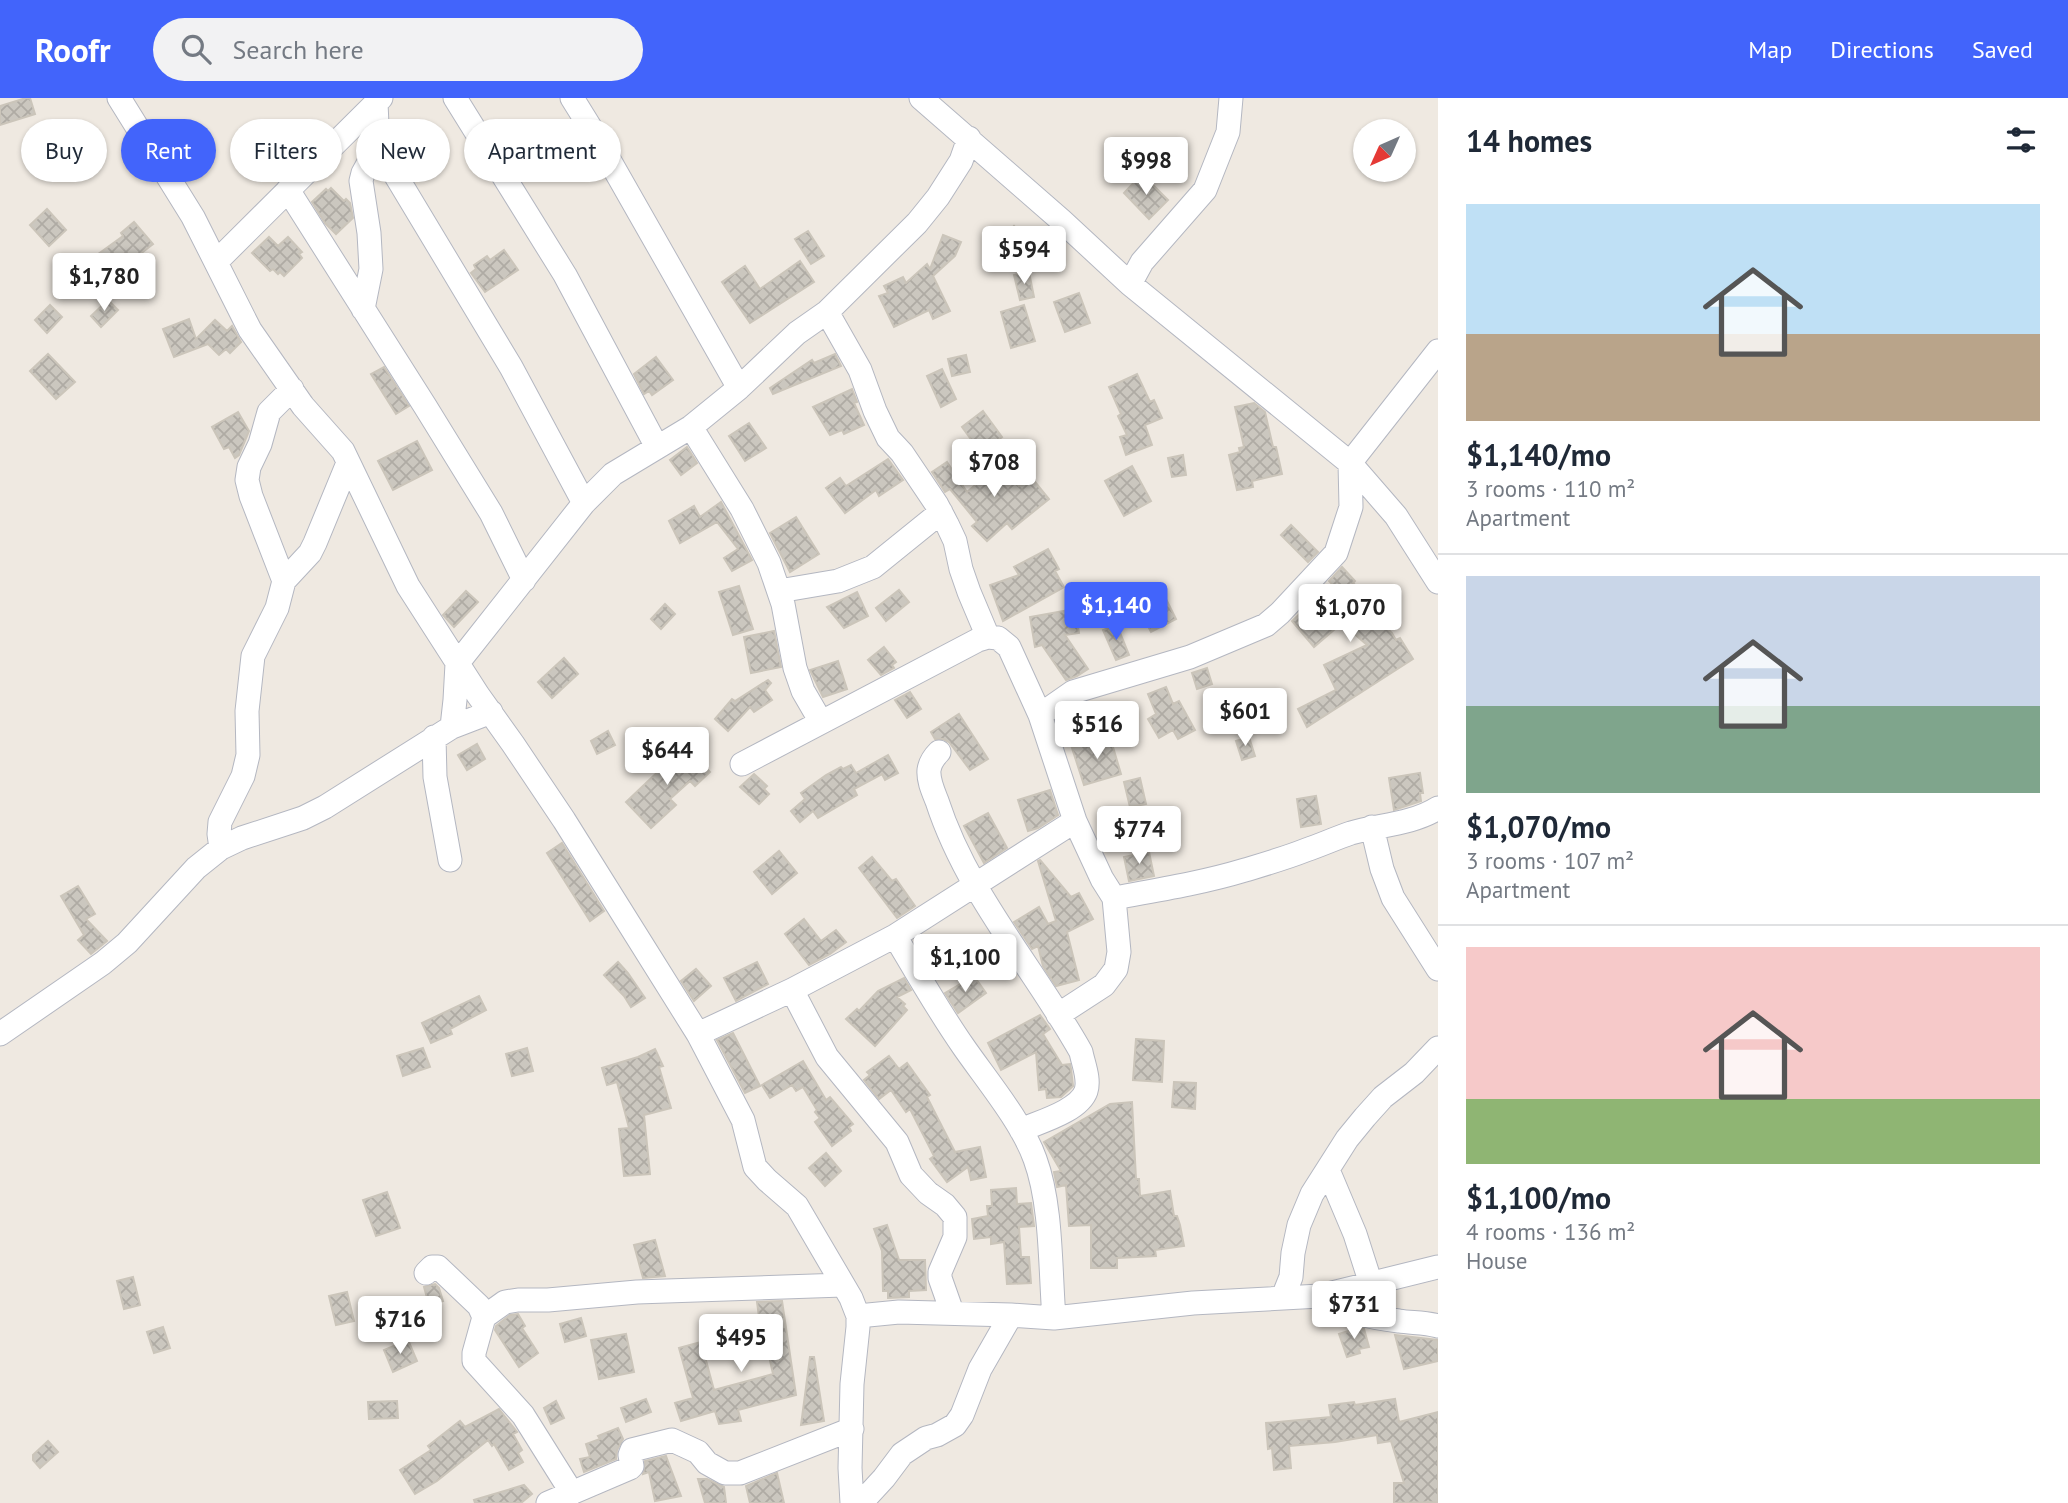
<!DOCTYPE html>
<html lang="en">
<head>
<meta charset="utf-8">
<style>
	body { margin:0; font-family:"PT Sans",sans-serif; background:#f2f2f3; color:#1f2937; height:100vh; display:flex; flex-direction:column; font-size:26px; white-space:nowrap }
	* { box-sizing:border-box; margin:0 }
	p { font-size:23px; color:#747a83 }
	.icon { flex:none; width:38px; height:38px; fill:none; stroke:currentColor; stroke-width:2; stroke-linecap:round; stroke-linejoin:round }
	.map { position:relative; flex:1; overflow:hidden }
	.drawer { display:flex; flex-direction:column; background:#fff; width:630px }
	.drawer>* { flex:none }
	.guide { position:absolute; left:21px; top:21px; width:665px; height:63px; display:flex; gap:14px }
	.needle { width:46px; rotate:225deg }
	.controls { position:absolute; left:1353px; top:21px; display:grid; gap:14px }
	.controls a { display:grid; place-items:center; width:63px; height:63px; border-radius:50%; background:#fff; box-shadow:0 2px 5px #0004; font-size:35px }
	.price { position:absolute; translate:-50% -60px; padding:0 16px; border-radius:7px; background:#fff; color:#222; font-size:23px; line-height:46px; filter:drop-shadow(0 2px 4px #0008) }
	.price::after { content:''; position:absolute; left:50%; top:42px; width:21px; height:16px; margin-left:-10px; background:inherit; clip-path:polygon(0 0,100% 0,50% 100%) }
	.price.on { background:#4264fb; color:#fff }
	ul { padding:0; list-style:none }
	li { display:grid; align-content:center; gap:14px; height:371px; padding:0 28px }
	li+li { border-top:2px solid #e0e1e3 }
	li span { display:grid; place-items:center; height:217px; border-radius:0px; color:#555 }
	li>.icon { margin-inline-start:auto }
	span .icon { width:126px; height:126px; fill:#fffc; stroke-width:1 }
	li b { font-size:30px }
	h2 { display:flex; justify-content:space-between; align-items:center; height:84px; padding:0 28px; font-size:30px }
	.tag { padding:0 24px; border-radius:32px; background:#fff; box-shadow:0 2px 5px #0004; font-size:24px; line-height:63px }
	.tag.on { background:#4264fb; color:#fff }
	header { display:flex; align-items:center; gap:42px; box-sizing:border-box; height:98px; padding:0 35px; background:#4264fb; color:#fff }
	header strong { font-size:33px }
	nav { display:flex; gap:38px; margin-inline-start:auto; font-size:24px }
	.search { width:490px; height:63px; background:#f2f2f3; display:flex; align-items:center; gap:18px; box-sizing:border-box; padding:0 24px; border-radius:38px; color:#747a83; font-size:26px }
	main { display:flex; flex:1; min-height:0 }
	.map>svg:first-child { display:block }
	.building { fill:url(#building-cross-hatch); stroke:#cbc5ba; stroke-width:2 }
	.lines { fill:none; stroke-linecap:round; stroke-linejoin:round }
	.minor-casing { stroke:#b4b7c1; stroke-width:25 }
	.minor { stroke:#fff; stroke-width:23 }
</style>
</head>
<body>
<header>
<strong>Roofr</strong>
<div class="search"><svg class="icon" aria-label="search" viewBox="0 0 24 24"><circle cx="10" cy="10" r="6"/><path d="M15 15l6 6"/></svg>Search here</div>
<nav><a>Map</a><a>Directions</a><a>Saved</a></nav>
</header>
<main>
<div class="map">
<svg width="1438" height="1405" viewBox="0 0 1438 1405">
	<defs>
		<pattern id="building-cross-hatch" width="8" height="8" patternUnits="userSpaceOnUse" patternTransform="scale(1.75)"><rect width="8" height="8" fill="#cbc7bf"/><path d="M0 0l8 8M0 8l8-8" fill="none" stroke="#afaba4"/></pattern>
	</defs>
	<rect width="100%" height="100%" fill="#efe9e1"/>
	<path class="building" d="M 26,0 L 30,0 L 35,16 L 0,27 L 0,8 Z
		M 527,33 L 540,53 L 515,70 L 503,50 Z
		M 1142,76 L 1168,102 L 1149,121 L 1124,95 Z
		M 331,90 L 344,103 L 346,101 L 350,105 L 353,120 L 336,136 L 325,125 L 312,104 L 326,91 L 328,93 Z
		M 47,111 L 66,132 L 49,148 L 30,127 Z
		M 134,124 L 153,146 L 94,192 L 79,170 L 123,138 L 121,135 Z
		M 1014,128 L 1031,146 L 1019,158 L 1002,140 Z
		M 808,133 L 824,158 L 811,166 L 795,141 Z
		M 943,137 L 961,144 L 955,158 L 933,178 L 950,213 L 933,221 L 929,212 L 894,229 L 879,198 L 888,195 L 884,188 L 903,179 L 906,185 L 927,166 L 930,171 Z
		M 269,139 L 278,148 L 288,139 L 302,154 L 299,156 L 302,160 L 284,178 L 280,174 L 278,176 L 273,171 L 270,173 L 252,155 Z
		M 504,152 L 518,172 L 485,194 L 471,175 L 476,171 L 474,167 L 487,158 L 490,162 Z
		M 800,163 L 814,184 L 750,225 L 722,184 L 745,168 L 760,191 Z
		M 1029,174 L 1034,199 L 1020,202 L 1014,177 Z
		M 1079,195 L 1090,225 L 1065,234 L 1054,204 Z
		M 108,202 L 118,212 L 101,229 L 91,218 Z
		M 50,207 L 62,219 L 47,235 L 35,222 Z
		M 1024,207 L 1035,243 L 1011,250 L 1001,214 Z
		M 189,221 L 196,241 L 215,222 L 227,233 L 232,228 L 241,244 L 230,255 L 226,251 L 219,257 L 208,246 L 174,259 L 163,231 Z
		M 48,256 L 75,284 L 56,301 L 30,273 Z
		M 835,256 L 841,268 L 773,296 L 770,290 L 812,262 L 814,265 Z
		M 966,257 L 970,274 L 952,278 L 948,261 Z
		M 656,259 L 673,282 L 652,297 L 649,293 L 644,296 L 634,276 Z
		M 384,269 L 409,308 L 396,316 L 371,276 Z
		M 942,271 L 956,301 L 941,309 L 927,278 Z
		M 1137,276 L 1150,304 L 1154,302 L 1162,320 L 1145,327 L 1152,347 L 1126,357 L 1120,339 L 1127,337 L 1118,318 L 1121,316 L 1109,289 Z
		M 852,291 L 857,304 L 854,305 L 864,327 L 844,336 L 842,332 L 830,337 L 813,309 Z
		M 1254,305 L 1265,314 L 1273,349 L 1276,349 L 1282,376 L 1252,383 L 1253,389 L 1237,392 L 1229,357 L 1240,354 L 1239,350 L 1244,349 L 1235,309 Z
		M 983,313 L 1002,339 L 981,355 L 962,329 Z
		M 238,314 L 249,333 L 239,357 L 235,360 L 229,349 L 224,351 L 212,329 Z
		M 749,325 L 766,350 L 745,363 L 729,338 Z
		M 417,343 L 432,372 L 393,392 L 378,363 Z
		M 687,349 L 697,365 L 681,377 L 670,362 Z
		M 1183,357 L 1186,377 L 1172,379 L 1168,360 Z
		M 888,361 L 903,382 L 879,398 L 876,392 L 845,415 L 826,390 L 840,380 L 846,388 Z
		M 947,364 L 967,394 L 1000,366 L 1019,388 L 1031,379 L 1049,401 L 1012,431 L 1007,425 L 987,443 L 972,428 L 977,424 L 950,391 L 945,394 L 932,374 Z
		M 1132,368 L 1151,403 L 1124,418 L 1105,383 Z
		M 721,404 L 752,462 L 732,473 L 724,460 L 738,451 L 717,424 L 680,445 L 669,423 L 694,408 L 700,419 Z
		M 796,419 L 819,456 L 790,474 L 770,435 Z
		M 1291,427 L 1318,454 L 1308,464 L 1281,437 Z
		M 1048,451 L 1059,471 L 1055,473 L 1064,489 L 1003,523 L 990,487 L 1019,477 L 1014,469 Z
		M 1342,469 L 1355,483 L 1353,485 L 1380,510 L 1373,517 L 1392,535 L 1396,542 L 1400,540 L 1413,561 L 1307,629 L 1298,611 L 1336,592 L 1324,567 L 1367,547 L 1342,525 L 1314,549 L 1292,523 L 1332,486 L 1329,483 Z
		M 739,488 L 753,531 L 733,537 L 719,494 Z
		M 899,492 L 909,504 L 886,523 L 876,510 Z
		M 466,493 L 478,504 L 454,529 L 443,517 Z
		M 857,494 L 868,518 L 844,530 L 827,509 Z
		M 1164,497 L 1176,521 L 1151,534 L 1139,511 Z
		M 665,506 L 675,516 L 661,531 L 651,521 Z
		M 1069,512 L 1075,512 L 1079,535 L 1065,537 L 1088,571 L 1077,578 L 1066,582 L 1042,547 L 1035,549 L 1030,519 Z
		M 1117,527 L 1129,557 L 1116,562 L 1103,532 Z
		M 774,533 L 781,569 L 751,575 L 744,539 Z
		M 884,549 L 896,564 L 892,567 L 894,570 L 881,577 L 868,562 Z
		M 564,560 L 578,576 L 552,600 L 538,584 Z
		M 838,563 L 847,591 L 823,599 L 810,572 Z
		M 1207,570 L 1212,586 L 1197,591 L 1192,575 Z
		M 768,582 L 771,585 L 765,592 L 772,602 L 754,614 L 750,609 L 728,633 L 715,621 L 732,601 L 735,603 Z
		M 1166,589 L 1173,606 L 1179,603 L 1195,632 L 1178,641 L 1173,632 L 1159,640 L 1148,621 L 1156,616 L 1148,596 Z
		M 910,594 L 921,611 L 907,620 L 895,602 Z
		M 959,616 L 988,661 L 970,672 L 949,644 L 943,641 L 935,641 L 931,634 Z
		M 608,633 L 615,647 L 597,656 L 591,643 Z
		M 1110,639 L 1121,676 L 1084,687 L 1072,650 Z
		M 1249,639 L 1255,658 L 1242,662 L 1236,643 Z
		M 477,646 L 485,661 L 467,672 L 458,657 Z
		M 685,648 L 710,674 L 695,688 L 690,683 L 670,701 L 676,707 L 651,730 L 626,704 Z
		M 888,657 L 898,675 L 885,682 L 882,676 L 854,691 L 857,697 L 818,720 L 813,713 L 800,724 L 791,713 L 805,701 L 801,695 L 826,677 L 841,669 L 843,671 L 851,667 L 856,675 Z
		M 1420,675 L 1423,695 L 1420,695 L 1421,703 L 1394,712 L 1389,680 Z
		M 754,676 L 767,688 L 764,691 L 769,696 L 759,706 L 740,689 Z
		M 1140,680 L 1146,706 L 1130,709 L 1124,684 Z
		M 1050,692 L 1058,717 L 1038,730 L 1028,733 L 1018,702 Z
		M 1316,698 L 1321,726 L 1301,729 L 1297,701 Z
		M 988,715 L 1007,750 L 984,765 L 964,728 Z
		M 562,745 L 604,813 L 590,823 L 547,755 Z
		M 779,753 L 797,775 L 772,796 L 754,774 Z
		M 1149,754 L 1154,778 L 1129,783 L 1124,759 Z
		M 872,759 L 892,783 L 896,781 L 915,808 L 897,820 L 859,770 Z
		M 1040,762 L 1071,799 L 1079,795 L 1093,821 L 1067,834 L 1079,882 L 1056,888 L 1043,868 L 1038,848 L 1032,851 L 1014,824 L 1039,809 L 1048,826 L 1056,823 L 1038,763 Z
		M 78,788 L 95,816 L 86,821 L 107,843 L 91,856 L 78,842 L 84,837 L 61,798 Z
		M 804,821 L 821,843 L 836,832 L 846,844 L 830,856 L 809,867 L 785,836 Z
		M 618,864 L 628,875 L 645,900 L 631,909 L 624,898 L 604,877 Z
		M 757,864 L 768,886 L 736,903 L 724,880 Z
		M 696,871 L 711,888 L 694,903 L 681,883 Z
		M 974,878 L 986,895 L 958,915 L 945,895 Z
		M 904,880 L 911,892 L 897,899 L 905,906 L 903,908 L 907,912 L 875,948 L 846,921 L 857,911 L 859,913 L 878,893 Z
		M 479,898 L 486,912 L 450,931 L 452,936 L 431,945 L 422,925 Z
		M 1040,917 L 1050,931 L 1043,936 L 1062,967 L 1070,966 L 1071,971 L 1073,988 L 1061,999 L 1047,1000 L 1046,991 L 1039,992 L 1036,954 L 1001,972 L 988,945 Z
		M 733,935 L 760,988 L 745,995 L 717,942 Z
		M 1136,941 L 1164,943 L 1162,984 L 1133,982 Z
		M 423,950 L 430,969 L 403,978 L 397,958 Z
		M 527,950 L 533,973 L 512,978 L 506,956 Z
		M 655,951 L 663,968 L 659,969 L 671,1010 L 644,1017 L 650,1076 L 624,1078 L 619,1031 L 629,1030 L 617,984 L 607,987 L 602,970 L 638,959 Z
		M 889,958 L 899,971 L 907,965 L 930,997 L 927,999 L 955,1054 L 980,1049 L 986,1079 L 971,1082 L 968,1069 L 947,1084 L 930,1061 L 934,1058 L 910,1011 L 906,1014 L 891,992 L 879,1001 L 864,982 L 870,977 L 867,974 Z
		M 803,963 L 826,1002 L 830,999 L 853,1026 L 849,1029 L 851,1033 L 832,1048 L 815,1024 L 820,1020 L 815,1014 L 817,1012 L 803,989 L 796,993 L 792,987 L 770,1000 L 762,987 Z
		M 1174,984 L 1196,985 L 1195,1011 L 1172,1009 Z
		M 1132,1004 L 1136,1081 L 1139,1081 L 1140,1098 L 1170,1093 L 1174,1118 L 1177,1118 L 1180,1127 L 1184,1148 L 1155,1152 L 1156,1158 L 1117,1160 L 1117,1170 L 1091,1170 L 1091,1127 L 1069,1128 L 1066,1087 L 1057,1089 L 1054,1074 L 1061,1073 L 1044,1044 L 1110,1006 Z
		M 826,1055 L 841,1073 L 825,1088 L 809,1070 Z
		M 1016,1090 L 1017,1106 L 1031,1105 L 1034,1128 L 1019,1129 L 1021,1159 L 1029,1159 L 1031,1185 L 1007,1186 L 1004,1144 L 991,1146 L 991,1139 L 974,1141 L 972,1121 L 988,1118 L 987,1108 L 992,1108 L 991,1092 Z
		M 387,1094 L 400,1130 L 376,1138 L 363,1102 Z
		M 887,1127 L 899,1162 L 925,1162 L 926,1192 L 909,1193 L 909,1199 L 888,1200 L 888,1193 L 883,1193 L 882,1153 L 874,1131 Z
		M 655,1142 L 665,1178 L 643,1180 L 634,1147 Z
		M 133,1179 L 140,1207 L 124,1211 L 117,1183 Z
		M 435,1186 L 439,1190 L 443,1203 L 429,1207 L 424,1189 Z
		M 347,1194 L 354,1223 L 336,1227 L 329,1198 Z
		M 782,1203 L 796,1297 L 738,1312 L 741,1323 L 719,1326 L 715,1313 L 681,1323 L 675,1305 L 693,1300 L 679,1250 L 701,1244 L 714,1292 L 773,1276 L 765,1240 L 762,1241 L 757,1204 Z
		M 518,1216 L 525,1228 L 522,1230 L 538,1255 L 519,1269 L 495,1232 L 496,1228 L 510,1217 Z
		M 581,1220 L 586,1238 L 565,1244 L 560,1226 Z
		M 163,1229 L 170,1250 L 154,1255 L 147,1234 Z
		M 1358,1230 L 1364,1231 L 1369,1249 L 1359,1251 L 1360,1255 L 1347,1259 L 1339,1236 Z
		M 626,1236 L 634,1274 L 599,1281 L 591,1242 Z
		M 1395,1237 L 1438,1242 L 1438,1263 L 1404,1271 Z
		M 408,1242 L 417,1263 L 393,1274 L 384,1252 Z
		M 810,1259 L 814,1259 L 824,1323 L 801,1327 Z
		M 646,1301 L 651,1314 L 626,1324 L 621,1310 Z
		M 1395,1301 L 1399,1324 L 1438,1314 L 1438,1404 L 1394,1405 L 1394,1385 L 1404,1385 L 1391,1343 L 1378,1345 L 1377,1337 L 1335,1344 L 1289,1348 L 1291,1370 L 1274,1372 L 1272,1350 L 1268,1351 L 1266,1325 L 1331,1319 L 1329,1307 L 1354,1304 L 1355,1307 Z
		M 397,1303 L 398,1320 L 369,1321 L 368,1304 Z
		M 556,1303 L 564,1320 L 551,1326 L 544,1310 Z
		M 499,1311 L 517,1334 L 513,1336 L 522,1352 L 518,1355 L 523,1364 L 509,1372 L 494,1346 L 492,1348 L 488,1342 L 437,1383 L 415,1396 L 400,1372 L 431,1352 L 428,1348 L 460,1323 L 465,1329 Z
		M 618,1330 L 623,1341 L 617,1352 L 616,1361 L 584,1374 L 580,1361 L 590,1359 L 586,1346 L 600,1341 L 598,1338 Z
		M 48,1343 L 58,1354 L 40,1370 L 33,1362 L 33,1357 Z
		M 666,1358 L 681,1398 L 655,1403 L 649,1374 L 643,1376 L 645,1363 Z
		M 777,1375 L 784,1405 L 750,1405 L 746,1388 Z
		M 698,1381 L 707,1381 L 724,1389 L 726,1405 L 705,1405 Z
		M 524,1387 L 532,1396 L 521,1405 L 475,1405 L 474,1402 Z"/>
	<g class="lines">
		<g class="minor-casing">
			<path id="minor" d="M 119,0 L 193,119 L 250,232 L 303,308 L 343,353 L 408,488 L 478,597 L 513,646 L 564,722 L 698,936 L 743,1022 L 755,1069 L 767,1082 L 797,1108 L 851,1200 L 858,1218 L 858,1229 L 852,1286 L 850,1370 L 852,1405
				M 455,0 L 565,177 L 657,349
				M 572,0 L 595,37 L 739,290
				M 921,0 L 1062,123 L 1130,186 L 1350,365 L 1396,418 L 1438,484
				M 378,48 L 511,269 L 584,405
				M 288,92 L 425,308 L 491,415 L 524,482
				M 216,164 L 381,0
				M 1130,186 L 1142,164 L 1205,92 L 1228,34 L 1231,0
				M 363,211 L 371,171 L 369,135 L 361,83 L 363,75 L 378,48 L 376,5
				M 827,214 L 860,272 L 875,313 L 888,340 L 902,355 L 937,407 L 947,426 L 955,443 L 961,471 L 969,494 L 988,539
				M 691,329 L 742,411 L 769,465 L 783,506 L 795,570 L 803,593 L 821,624
				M 284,483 L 251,398 L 247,382 L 249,369 L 260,346 L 269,314 L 292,291
				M 779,493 L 838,483 L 873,469 L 941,414
				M 1040,617 L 1073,594 L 1190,559 L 1266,527 L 1280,515 L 1336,455 L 1351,409 L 1350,365 L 1438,253
				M 452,629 L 455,602 L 457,566 L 584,405 L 613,376 L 691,329 L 739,290 L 797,235 L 827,214 L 917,125 L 938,99 L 961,63 L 969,40
				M 434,639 L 435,679 L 450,762
				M 939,654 C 934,659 930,665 929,672 C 928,682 933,693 937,703 C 967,796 1034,870 1081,954 C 1083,965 1090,981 1086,993 C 1079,1013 1039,1024 1021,1032
				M 742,666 L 978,542 L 988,539 L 998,540 L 1009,549 L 1040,617 L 1075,723 L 1102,781 L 1114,800 L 1119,854 L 1116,871 L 1104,887 L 1058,917
				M 1372,729 L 1382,771 L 1393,800 L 1438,871
				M 221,750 L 219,736 L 220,724 L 243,678 L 248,657 L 247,613 L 253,558 L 277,510 L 284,483 L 310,455 L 315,445 L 348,365
				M 1114,800 C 1158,792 1202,785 1245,772 C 1265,766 1286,760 1306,752 C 1321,747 1336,740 1351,735 C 1379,727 1413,726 1438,710
				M 895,838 C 917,875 938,912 963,948 C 985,980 1022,1024 1035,1061 C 1052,1107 1050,1171 1054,1220
				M 792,892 L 827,959 L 897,1044 L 911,1077 L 928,1095 L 945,1107 L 955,1119 L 955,1139 L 940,1174 L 940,1180 L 952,1214
				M 0,936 L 103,865 L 127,845 L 196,770 L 221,750 L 242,740 L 303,720 L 325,709 L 452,629 L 491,614
				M 698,936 L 792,892 L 895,838 L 1075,723
				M 1328,1072 L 1355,1136 L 1371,1186
				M 426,1175 L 432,1169 L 438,1169 L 479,1208 L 484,1219 L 474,1255 L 474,1263 L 523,1317 L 572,1395
				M 1320,1198 C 1347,1215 1367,1219 1399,1223 C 1412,1225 1425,1224 1438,1228
				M 1283,1199 L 1291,1179 L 1293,1155 L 1299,1127 L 1312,1096 L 1347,1041 L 1365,1019 L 1383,999 L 1414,975 L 1438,950
				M 858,1218 L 899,1214 L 1011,1217 L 1054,1220 L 1193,1205 L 1320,1198 L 1438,1169
				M 484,1219 L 505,1204 L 518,1202 L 548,1202 L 637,1194 L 843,1187
				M 548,1405 L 630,1370 L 632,1368 L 630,1357 L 632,1352 L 672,1342 L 698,1354 L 707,1365 L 725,1375 L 740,1375 L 852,1331
				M 861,1405 L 884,1380 L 902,1356 L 926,1340 L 937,1337 L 955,1327 L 962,1317 L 980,1271 L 1011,1217"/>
		</g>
		<use href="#minor" class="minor"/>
	</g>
</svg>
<div class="controls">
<a><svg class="needle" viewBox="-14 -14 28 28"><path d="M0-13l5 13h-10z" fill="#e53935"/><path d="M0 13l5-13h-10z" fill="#747a83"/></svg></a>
</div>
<b class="price" style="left:1146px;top:99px">$998</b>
<b class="price" style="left:1024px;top:188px">$594</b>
<b class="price" style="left:104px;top:215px">$1,780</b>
<b class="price" style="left:994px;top:401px">$708</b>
<b class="price on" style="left:1116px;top:544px">$1,140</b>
<b class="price" style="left:1350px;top:546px">$1,070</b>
<b class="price" style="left:1245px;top:650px">$601</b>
<b class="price" style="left:1097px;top:663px">$516</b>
<b class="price" style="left:667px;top:689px">$644</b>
<b class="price" style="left:1139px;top:768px">$774</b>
<b class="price" style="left:965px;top:896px">$1,100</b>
<b class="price" style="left:1354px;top:1243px">$731</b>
<b class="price" style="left:400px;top:1258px">$716</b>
<b class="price" style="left:741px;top:1276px">$495</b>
<div class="guide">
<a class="tag">Buy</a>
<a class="tag on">Rent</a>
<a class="tag">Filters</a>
<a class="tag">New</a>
<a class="tag">Apartment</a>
</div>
</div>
<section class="drawer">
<h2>14 homes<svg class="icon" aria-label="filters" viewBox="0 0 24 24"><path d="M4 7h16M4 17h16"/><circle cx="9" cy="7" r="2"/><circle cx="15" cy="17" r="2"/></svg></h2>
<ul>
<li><span style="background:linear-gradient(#bfe0f5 60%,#b9a48a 0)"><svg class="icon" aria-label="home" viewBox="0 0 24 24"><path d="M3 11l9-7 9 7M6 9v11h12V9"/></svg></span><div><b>$1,140/mo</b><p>3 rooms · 110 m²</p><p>Apartment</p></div></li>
<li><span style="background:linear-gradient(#c9d6e8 60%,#7fa58c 0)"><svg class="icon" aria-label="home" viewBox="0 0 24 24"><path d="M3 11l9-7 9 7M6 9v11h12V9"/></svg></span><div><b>$1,070/mo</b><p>3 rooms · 107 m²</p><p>Apartment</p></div></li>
<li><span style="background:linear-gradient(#f6c9c9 70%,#8fb573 0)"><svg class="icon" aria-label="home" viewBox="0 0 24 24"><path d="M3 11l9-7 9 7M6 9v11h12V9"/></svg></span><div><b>$1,100/mo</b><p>4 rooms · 136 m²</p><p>House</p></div></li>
</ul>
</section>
</main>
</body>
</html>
